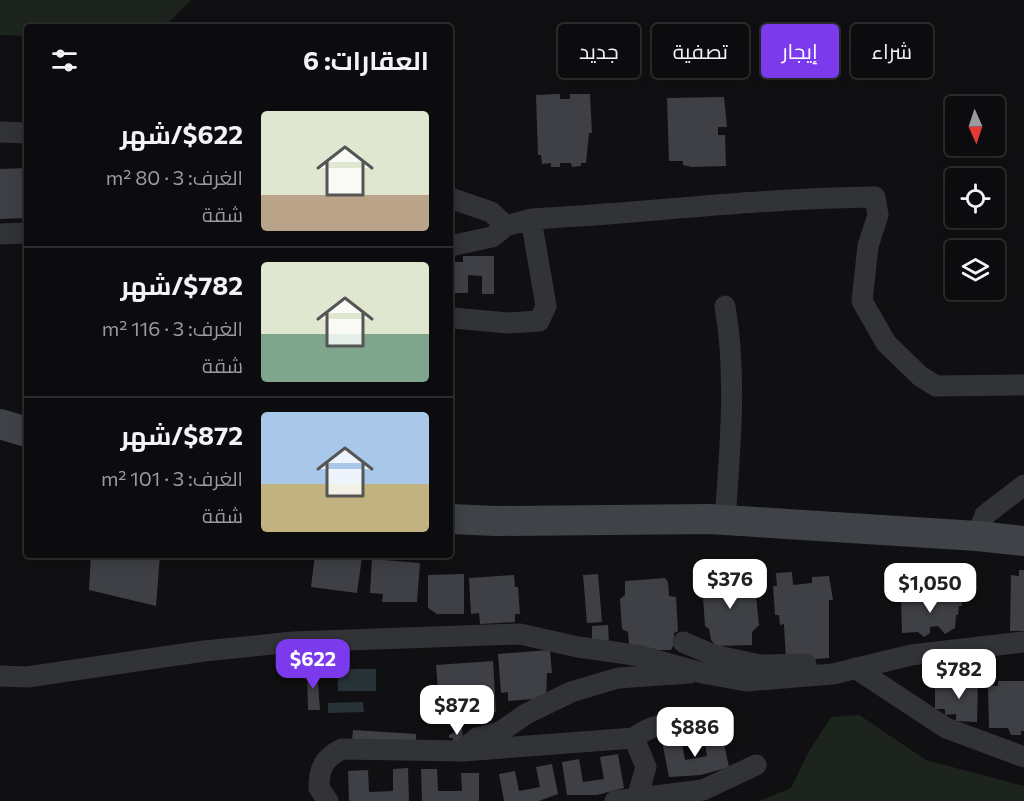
<!DOCTYPE html>
<html lang="ar">
<head>
<meta charset="utf-8">
<style>
	body { margin:0; font-family:Commissioner,Cairo,sans-serif; background:#151517; color:#f1f3f6; direction:rtl; height:100vh; display:flex; flex-direction:column; font-size:22px; white-space:nowrap }
	* { box-sizing:border-box; margin:0 }
	p { font-size:20px; color:#9a9b9e }
	.icon { flex:none; width:33px; height:33px; fill:none; stroke:currentColor; stroke-width:2; stroke-linecap:round; stroke-linejoin:round }
	.map { position:relative; flex:1; overflow:hidden; direction:ltr }
	.drawer { position:absolute; left:24px; top:24px; width:429px; height:534px; display:flex; flex-direction:column; background:#0c0c0e; border-radius:6px; box-shadow:0 3px 15px #0003,0 0 0 2px #2c2c2e; direction:rtl }
	.drawer>* { flex:none }
	.guide { position:absolute; left:471px; top:24px; width:462px; height:54px; direction:rtl; display:flex; gap:12px }
	.needle { width:39px; rotate:177deg }
	.fabs { position:absolute; left:945px; top:96px; display:grid; gap:12px }
	.fabs a { display:grid; place-items:center; width:60px; height:60px; border-radius:6px; background:#0c0c0e; box-shadow:0 3px 15px #0003,0 0 0 2px #2c2c2e; font-size:30px }
	.price { position:absolute; translate:-50% -51px; padding:0 14px; border-radius:12px; background:#fff; color:#222; font-size:20px; line-height:39px; filter:drop-shadow(0 2px 3px #0008) }
	.price::after { content:''; position:absolute; left:50%; top:36px; width:18px; height:14px; margin-left:-9px; background:inherit; clip-path:polygon(0 0,100% 0,50% 100%) }
	.price.active { background:#7c3aed; color:#fff }
	ul { padding:0; list-style:none }
	li { display:flex; align-items:center; gap:18px; height:150px; padding:0 24px }
	li+li { border-top:2px solid #2c2c2e }
	li span { display:grid; place-items:center; flex:none; width:168px; height:120px; border-radius:6px; color:#555 }
	li>.icon { margin-inline-start:auto }
	span .icon { width:72px; height:72px; fill:#fffc; stroke-width:1 }
	li b { font-size:26px }
	h2 { display:flex; justify-content:space-between; align-items:center; height:72px; padding:0 24px; font-size:26px }
	.tag { padding:0 21px; border-radius:6px; background:#0c0c0e; box-shadow:0 3px 15px #0003,0 0 0 2px #2c2c2e; font-size:21px; line-height:54px }
	.tag.active { background:#7c3aed; color:#fff }
	.map>svg:first-child { display:block }
	.green { fill:#1c241d }
	.water { fill:#283338 }
	.building { fill:#3f4045 }
	.lines { fill:none; stroke-linecap:round; stroke-linejoin:round }
	.street { stroke:#313337; stroke-width:21 }
	.secondary { stroke:#3f4247; stroke-width:30 }
</style>
</head>
<body>
<div class="map">
<svg width="1024" height="801" viewBox="0 0 1024 801">
	<rect width="100%" height="100%" fill="#101012"/>
	<path class="green" d="M 0,0 L 191,0 L 164,27 L 27,27 L 27,36 L 0,35 Z
		M 859,715 L 926,760 L 1024,786 L 1024,801 L 759,801 L 791,788 L 808,753 L 831,717 Z"/>
	<path class="water" d="M 338,669 L 376,669 L 376,691 L 338,691 Z
		M 363,702 L 364,712 L 328,713 L 328,703 Z"/>
	<path class="building" d="M 560,94 L 560,99 L 570,99 L 570,94 L 590,94 L 592,133 L 589,133 L 586,163 L 581,163 L 581,166 L 572,167 L 571,163 L 560,163 L 560,167 L 551,167 L 551,163 L 542,164 L 541,155 L 538,155 L 536,95 Z
		M 724,97 L 727,127 L 718,127 L 718,135 L 725,135 L 726,166 L 692,167 L 683,165 L 683,161 L 669,161 L 667,98 Z
		M 27,168 L 27,218 L 0,219 L 0,169 Z
		M 463,256 L 494,256 L 494,294 L 482,294 L 482,276 L 468,275 L 468,293 L 451,293 L 451,262 L 463,262 Z
		M 91,555 L 160,555 L 156,606 L 89,590 Z
		M 315,555 L 362,557 L 357,593 L 311,587 Z
		M 372,559 L 420,563 L 417,602 L 382,602 L 383,594 L 370,593 Z
		M 1019,570 L 1024,570 L 1024,631 L 1010,631 L 1011,575 L 1019,576 Z
		M 792,572 L 793,585 L 812,583 L 812,577 L 829,576 L 833,600 L 829,600 L 829,658 L 786,661 L 784,624 L 780,625 L 779,615 L 775,615 L 773,586 L 777,586 L 776,573 Z
		M 464,574 L 464,614 L 437,614 L 428,608 L 428,575 Z
		M 598,574 L 602,622 L 587,623 L 583,575 Z
		M 514,575 L 515,587 L 518,587 L 520,614 L 515,614 L 515,622 L 480,624 L 479,613 L 471,614 L 469,578 Z
		M 705,576 L 749,576 L 751,592 L 756,595 L 759,625 L 752,632 L 752,645 L 716,646 L 711,640 L 709,629 L 705,626 L 703,597 L 707,592 Z
		M 665,578 L 668,582 L 669,596 L 676,597 L 678,631 L 674,633 L 674,644 L 671,650 L 635,650 L 629,644 L 628,632 L 622,629 L 620,599 L 625,595 L 625,581 Z
		M 935,594 L 962,594 L 962,606 L 959,606 L 958,615 L 956,615 L 955,628 L 945,634 L 938,626 L 930,627 L 930,633 L 924,637 L 918,632 L 902,633 L 901,599 L 936,600 Z
		M 608,625 L 609,644 L 592,644 L 592,626 Z
		M 550,650 L 552,673 L 547,673 L 546,698 L 508,701 L 508,692 L 501,693 L 498,654 Z
		M 493,661 L 496,712 L 491,713 L 492,721 L 457,723 L 444,713 L 444,701 L 439,702 L 436,665 Z
		M 307,669 L 317,669 L 320,710 L 308,710 Z
		M 963,679 L 978,679 L 977,722 L 956,721 L 956,714 L 945,715 L 945,709 L 935,709 L 935,684 L 963,685 Z
		M 998,681 L 1024,681 L 1024,731 L 1021,731 L 1021,735 L 1011,735 L 1008,728 L 989,728 L 988,686 L 998,686 Z
		M 456,727 L 462,727 L 463,743 L 453,744 L 453,738 L 449,738 L 449,735 L 457,731 Z
		M 353,730 L 416,734 L 416,744 L 352,740 Z
		M 722,734 L 729,767 L 701,775 L 669,777 L 662,741 L 681,738 L 685,760 L 707,756 L 704,738 Z
		M 618,754 L 624,788 L 597,795 L 567,795 L 562,762 L 579,759 L 583,782 L 604,779 L 600,757 Z
		M 552,764 L 558,794 L 539,801 L 504,801 L 499,774 L 515,771 L 519,791 L 540,787 L 536,767 Z
		M 408,768 L 409,801 L 349,801 L 348,771 L 368,770 L 369,792 L 393,791 L 393,769 Z
		M 421,769 L 437,769 L 438,791 L 462,791 L 461,773 L 479,773 L 479,801 L 422,801 Z"/>
	<g class="lines">
		<path class="street" d="M 0,132 L 27,133
			M 450,198 L 491,212 L 506,226 L 492,237 L 450,246
			M 506,226 L 531,219 C 646,213 759,198 875,197 L 878,215 L 868,246 L 862,301 L 886,343 L 920,376 L 936,386 L 1024,385
			M 0,234 L 27,233
			M 725,306 C 737,376 730,450 725,520
			M 453,318 L 508,323 L 539,321 L 546,306 L 531,219
			M 977,536 L 985,515 L 1024,485
			M 683,642 L 713,655 L 760,665 L 806,664
			M 855,668 L 946,728 L 1024,757
			M 0,676 L 27,677 L 204,651 L 293,642 L 520,634 L 578,647 L 642,656 L 702,673 L 746,681 L 833,674 L 911,655 L 1024,642
			M 634,738 L 646,767 L 637,798
			M 467,746 L 477,738 L 500,732 L 526,714 L 571,692 L 618,678 L 689,673
			M 328,801 L 319,788 C 319,768 324,758 342,749 L 463,751 L 634,738 C 650,725 671,722 691,719
			M 615,801 L 703,790 L 756,765"/>
		<path class="secondary" d="M 0,424 L 27,432
			M 450,519 L 496,521 L 709,519 L 977,536 L 1024,541"/>
	</g>
</svg>
<div class="fabs">
<a><svg class="needle" viewBox="-14 -14 28 28"><path d="M0-13l5 13h-10z" fill="#e53935"/><path d="M0 13l5-13h-10z" fill="#9a9b9e"/></svg></a>
<a><svg class="icon" aria-label="locate" viewBox="0 0 24 24"><circle cx="12" cy="12" r="6"/><path d="M12 2v4M12 18v4M2 12h4M18 12h4"/></svg></a>
<a><svg class="icon" aria-label="layers" viewBox="0 0 24 24"><path d="M12 4l9 5-9 5-9-5zM3 14l9 5 9-5"/></svg></a>
</div>
<b class="price" style="left:730px;top:610px">$376</b>
<b class="price" style="left:930px;top:614px">$1,050</b>
<b class="price active" style="left:313px;top:690px">$622</b>
<b class="price" style="left:959px;top:700px">$782</b>
<b class="price" style="left:457px;top:736px">$872</b>
<b class="price" style="left:695px;top:758px">$886</b>
<div class="guide">
<a class="tag">شراء</a>
<a class="tag active">إيجار</a>
<a class="tag">تصفية</a>
<a class="tag">جديد</a>
</div>
<section class="drawer">
<h2>العقارات: 6<svg class="icon" aria-label="filters" viewBox="0 0 24 24"><path d="M4 7h16M4 17h16"/><circle cx="9" cy="7" r="2"/><circle cx="15" cy="17" r="2"/></svg></h2>
<ul>
<li><span style="background:linear-gradient(#dfe7d0 70%,#b9a48a 0)"><svg class="icon" aria-label="home" viewBox="0 0 24 24"><path d="M3 11l9-7 9 7M6 9v11h12V9"/></svg></span><div><b>$622/شهر</b><p>الغرف: 3 · 80 m²</p><p>شقة</p></div></li>
<li><span style="background:linear-gradient(#dfe7d0 60%,#7fa58c 0)"><svg class="icon" aria-label="home" viewBox="0 0 24 24"><path d="M3 11l9-7 9 7M6 9v11h12V9"/></svg></span><div><b>$782/شهر</b><p>الغرف: 3 · 116 m²</p><p>شقة</p></div></li>
<li><span style="background:linear-gradient(#a9c7e8 60%,#c2b280 0)"><svg class="icon" aria-label="home" viewBox="0 0 24 24"><path d="M3 11l9-7 9 7M6 9v11h12V9"/></svg></span><div><b>$872/شهر</b><p>الغرف: 3 · 101 m²</p><p>شقة</p></div></li>
</ul>
</section>
</div>
</body>
</html>
